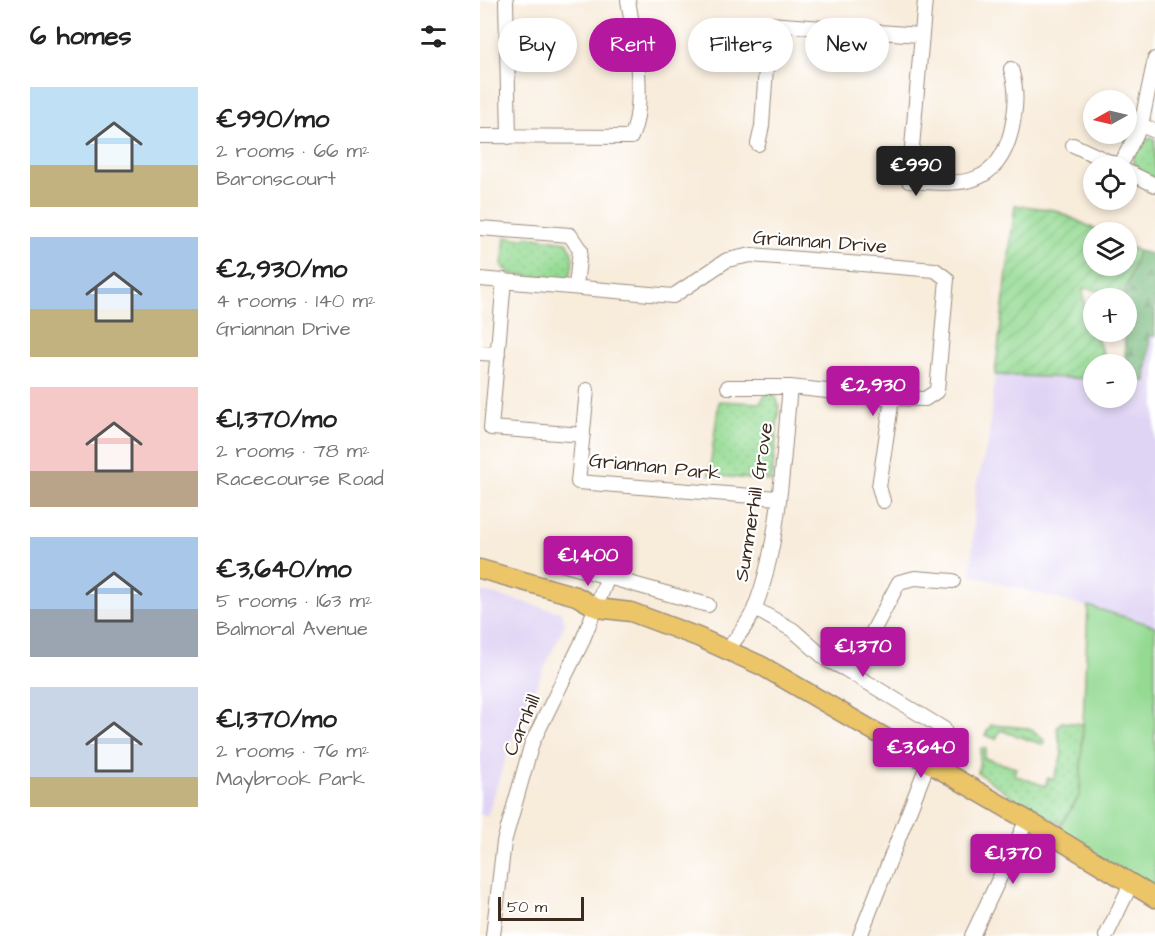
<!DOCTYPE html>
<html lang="en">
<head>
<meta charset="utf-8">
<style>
	body { margin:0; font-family:"Architects Daughter",sans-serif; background:#f2f2f2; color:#222; height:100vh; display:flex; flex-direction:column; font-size:22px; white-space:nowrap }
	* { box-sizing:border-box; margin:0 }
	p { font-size:20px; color:#767676 }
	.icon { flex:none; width:33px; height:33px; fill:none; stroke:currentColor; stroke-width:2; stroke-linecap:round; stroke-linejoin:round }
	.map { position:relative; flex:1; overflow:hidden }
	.sheet { display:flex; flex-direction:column; background:#fff; width:480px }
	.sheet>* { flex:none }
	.top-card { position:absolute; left:18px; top:18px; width:567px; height:54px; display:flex; gap:12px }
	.needle { width:39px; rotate:262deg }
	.controls { position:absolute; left:603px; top:90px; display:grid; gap:12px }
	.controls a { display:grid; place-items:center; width:54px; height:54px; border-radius:50%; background:#fff; box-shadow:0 3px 9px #0003; font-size:30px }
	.scale { position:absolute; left:18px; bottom:15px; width:86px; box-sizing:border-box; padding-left:6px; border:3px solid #3b2a1e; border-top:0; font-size:16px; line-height:21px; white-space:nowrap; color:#3b2a1e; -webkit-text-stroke:4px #fff; paint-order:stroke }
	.price { position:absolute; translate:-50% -51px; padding:0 14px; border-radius:6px; background:#b5179e; color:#fff; font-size:20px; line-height:39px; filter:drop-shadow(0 2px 3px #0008) }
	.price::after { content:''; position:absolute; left:50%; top:36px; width:18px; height:14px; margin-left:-9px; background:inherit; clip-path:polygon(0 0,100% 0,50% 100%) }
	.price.selected { background:#222; color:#fff }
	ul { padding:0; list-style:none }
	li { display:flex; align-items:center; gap:18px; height:150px; padding:0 30px }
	li span { display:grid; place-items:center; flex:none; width:168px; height:120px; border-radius:0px; color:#555 }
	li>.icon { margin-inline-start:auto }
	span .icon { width:72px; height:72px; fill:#fffc; stroke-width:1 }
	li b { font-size:26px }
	h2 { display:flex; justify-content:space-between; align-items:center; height:72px; padding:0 30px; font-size:26px }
	.tag { padding:0 21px; border-radius:27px; background:#fff; box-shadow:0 3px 9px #0003; font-size:21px; line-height:54px }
	.tag.selected { background:#b5179e; color:#fff }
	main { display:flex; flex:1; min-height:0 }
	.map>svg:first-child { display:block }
	.built { fill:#e0d4f4 }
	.grass { fill:url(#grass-dots); stroke:#688258; stroke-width:1.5 }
	.forest { fill:url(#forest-firs); stroke:#59724e; stroke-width:1.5 }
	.park { fill:#94da93; stroke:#688258; stroke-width:1.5 }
	.garden { fill:url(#garden-furrows); stroke:#688258; stroke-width:1.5 }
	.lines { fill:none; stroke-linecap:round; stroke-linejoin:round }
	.minor-casing { stroke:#9a8b7c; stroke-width:16 }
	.major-casing { stroke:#9a8b7c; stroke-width:21 }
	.minor { stroke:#fff; stroke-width:14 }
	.major { stroke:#ecc569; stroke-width:18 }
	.labels { text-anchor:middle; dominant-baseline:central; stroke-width:4.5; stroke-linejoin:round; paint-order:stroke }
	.street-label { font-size:20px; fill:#3b2a1e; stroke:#fff }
</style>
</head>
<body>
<main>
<section class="sheet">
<h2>6 homes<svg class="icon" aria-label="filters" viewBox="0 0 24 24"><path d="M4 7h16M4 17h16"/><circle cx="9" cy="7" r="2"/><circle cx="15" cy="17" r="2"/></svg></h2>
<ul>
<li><span style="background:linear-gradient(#bfe0f5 65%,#c2b280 0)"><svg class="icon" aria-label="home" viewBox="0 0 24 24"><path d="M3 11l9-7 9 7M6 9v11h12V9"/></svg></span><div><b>€990/mo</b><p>2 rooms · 66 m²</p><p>Baronscourt</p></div></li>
<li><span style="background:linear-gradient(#a9c7e8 60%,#c2b280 0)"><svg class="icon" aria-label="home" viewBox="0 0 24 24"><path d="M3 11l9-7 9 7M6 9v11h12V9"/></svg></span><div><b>€2,930/mo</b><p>4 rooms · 140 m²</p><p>Griannan Drive</p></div></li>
<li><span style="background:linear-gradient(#f6c9c9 70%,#b9a48a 0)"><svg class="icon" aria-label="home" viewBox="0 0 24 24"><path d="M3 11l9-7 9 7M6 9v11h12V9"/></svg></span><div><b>€1,370/mo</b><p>2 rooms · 78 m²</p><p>Racecourse Road</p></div></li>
<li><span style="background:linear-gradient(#a9c7e8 60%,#9aa5b1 0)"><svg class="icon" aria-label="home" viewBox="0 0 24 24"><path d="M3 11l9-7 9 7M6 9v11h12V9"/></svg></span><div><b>€3,640/mo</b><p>5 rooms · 163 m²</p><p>Balmoral Avenue</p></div></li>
<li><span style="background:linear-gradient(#c9d6e8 75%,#c2b280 0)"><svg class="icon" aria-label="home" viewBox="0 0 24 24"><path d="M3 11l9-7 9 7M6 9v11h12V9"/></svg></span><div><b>€1,370/mo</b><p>2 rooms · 76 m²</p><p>Maybrook Park</p></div></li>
</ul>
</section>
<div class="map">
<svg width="675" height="936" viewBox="0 0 675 936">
	<defs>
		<pattern id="grass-dots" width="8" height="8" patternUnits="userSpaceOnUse" patternTransform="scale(1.5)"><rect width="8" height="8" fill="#94da93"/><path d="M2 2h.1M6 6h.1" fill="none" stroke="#80bb7e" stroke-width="1.8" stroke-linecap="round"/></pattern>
		<pattern id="forest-firs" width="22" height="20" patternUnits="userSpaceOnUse" patternTransform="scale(1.5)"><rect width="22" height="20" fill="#77ba7d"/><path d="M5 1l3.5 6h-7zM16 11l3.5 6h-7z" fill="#639766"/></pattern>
		<pattern id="garden-furrows" width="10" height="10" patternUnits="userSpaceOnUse" patternTransform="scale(1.5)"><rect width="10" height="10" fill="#94da93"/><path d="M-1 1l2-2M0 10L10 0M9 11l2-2" fill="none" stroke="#80bb7e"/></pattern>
	</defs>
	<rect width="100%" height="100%" fill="#fff"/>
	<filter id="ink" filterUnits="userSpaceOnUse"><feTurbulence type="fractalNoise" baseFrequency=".0167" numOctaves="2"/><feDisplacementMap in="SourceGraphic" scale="12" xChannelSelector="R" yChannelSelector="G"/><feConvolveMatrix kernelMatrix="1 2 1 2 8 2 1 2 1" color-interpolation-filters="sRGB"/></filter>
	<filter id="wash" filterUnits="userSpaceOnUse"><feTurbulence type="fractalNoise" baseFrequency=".008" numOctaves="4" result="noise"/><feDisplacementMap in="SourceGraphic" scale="24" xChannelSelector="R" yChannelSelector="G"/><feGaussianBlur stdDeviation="1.35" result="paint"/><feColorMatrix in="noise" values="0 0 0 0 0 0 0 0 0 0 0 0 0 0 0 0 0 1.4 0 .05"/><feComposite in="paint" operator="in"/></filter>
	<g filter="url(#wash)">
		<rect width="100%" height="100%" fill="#f8ecdb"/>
		<path class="built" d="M 670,336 L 675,336 L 675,626 L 491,575 L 496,486 L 508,443 L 515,375 L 613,379 L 614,398 L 646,398 L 647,381 L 666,381 Z
			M 0,591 L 81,612 L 85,624 L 34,733 L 7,817 L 0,814 Z"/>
		<path class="grass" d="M 671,138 L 675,139 L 675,179 C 653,168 648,166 659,142 Z
			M 47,236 L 87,242 C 94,253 95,268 87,280 L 31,274 L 22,266 L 25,237 L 45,239 Z
			M 288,392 L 294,393 L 299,405 L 292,481 L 229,475 L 239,401 L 280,403 Z
			M 581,722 L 603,724 L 600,795 L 582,824 L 549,808 L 498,773 L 501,748 L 506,749 L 504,758 L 536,768 L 534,775 L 565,786 L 568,778 L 574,779 L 582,754 L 577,728 Z
			M 511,725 L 549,728 L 564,740 L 564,745 L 520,730 L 516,739 L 505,735 Z"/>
		<path class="forest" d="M 658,251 L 675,255 L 675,336 L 670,336 L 666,381 L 647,381 L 644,332 L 646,332 L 646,298 L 644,295 Z"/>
		<path class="park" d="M 608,606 L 675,626 L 675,888 L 576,833 L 600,795 Z"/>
		<path class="garden" d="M 535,205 L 575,210 L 621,232 L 614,232 L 614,266 L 646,266 L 647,245 L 658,251 L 644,295 L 603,288 L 605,312 L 628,364 L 614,364 L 613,379 L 515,375 Z"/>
	</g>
	<g filter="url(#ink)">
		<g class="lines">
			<g class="minor-casing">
				<path id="minor" d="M 26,0 L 29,137
					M 445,0 L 429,181 C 478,184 516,190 531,132 C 536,109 538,92 531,69
					M 661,125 L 675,131
					M 0,136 L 151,137 C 167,103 154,36 148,0
					M 278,144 L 282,126 L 289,24 L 440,35
					M 593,145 L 638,166
					M 640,166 L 661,125 L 675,59
					M 646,171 L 675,185
					M 0,228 L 90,235 L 100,250 L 96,286
					M 0,279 L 193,296 L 247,260 L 271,255 L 455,270 L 467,279 L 457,391 L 445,399 L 412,398
					M 24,280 L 11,428 L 103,435
					M 0,353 L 18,354
					M 248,387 L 310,387 L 412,398 L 399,487 L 403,501
					M 107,390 L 98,482 L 298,498
					M 78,563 L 228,605
					M 275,609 L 313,630 L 347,660 L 365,669 L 376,663 L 419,582 L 435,578 L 473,581
					M 247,650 C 257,637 270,622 275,607 C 300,545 303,454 310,387
					M 365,669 L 464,729
					M 13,936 L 24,842 L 52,743 L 101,644 L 128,577
					M 380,936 L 448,763
					M 492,936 L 547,820
					M 626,936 L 651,884"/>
			</g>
			<g class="major-casing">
				<path id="major" d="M 0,569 L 96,596 L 117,608 L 151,612 L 218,637 L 282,666 L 547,820 L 675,898"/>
			</g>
			<use href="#minor" class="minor"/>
			<use href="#major" class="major"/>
		</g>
	</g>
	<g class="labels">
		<g class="street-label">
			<text transform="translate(340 242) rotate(4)">Griannan Drive</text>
			<text transform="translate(175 467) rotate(6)">Griannan Park</text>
			<text transform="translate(274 502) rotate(-81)">Summerhill Grove</text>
			<text transform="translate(42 725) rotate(-67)">Carnhill</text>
		</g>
	</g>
</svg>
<div class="controls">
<a><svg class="needle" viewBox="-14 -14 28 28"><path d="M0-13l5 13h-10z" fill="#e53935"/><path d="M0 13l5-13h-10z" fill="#767676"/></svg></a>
<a><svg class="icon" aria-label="locate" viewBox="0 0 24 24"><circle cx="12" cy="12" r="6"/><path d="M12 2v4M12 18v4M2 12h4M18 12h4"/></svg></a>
<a><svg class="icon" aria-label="layers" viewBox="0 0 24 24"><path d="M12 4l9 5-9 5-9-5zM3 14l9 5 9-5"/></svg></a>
<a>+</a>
<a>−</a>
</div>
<div class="scale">50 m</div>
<b class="price selected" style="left:436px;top:197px">€990</b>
<b class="price" style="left:393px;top:417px">€2,930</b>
<b class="price" style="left:108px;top:587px">€1,400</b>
<b class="price" style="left:383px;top:678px">€1,370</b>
<b class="price" style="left:441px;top:779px">€3,640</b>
<b class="price" style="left:533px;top:885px">€1,370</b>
<div class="top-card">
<a class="tag">Buy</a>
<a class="tag selected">Rent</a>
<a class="tag">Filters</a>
<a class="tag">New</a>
</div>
</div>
</main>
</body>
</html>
